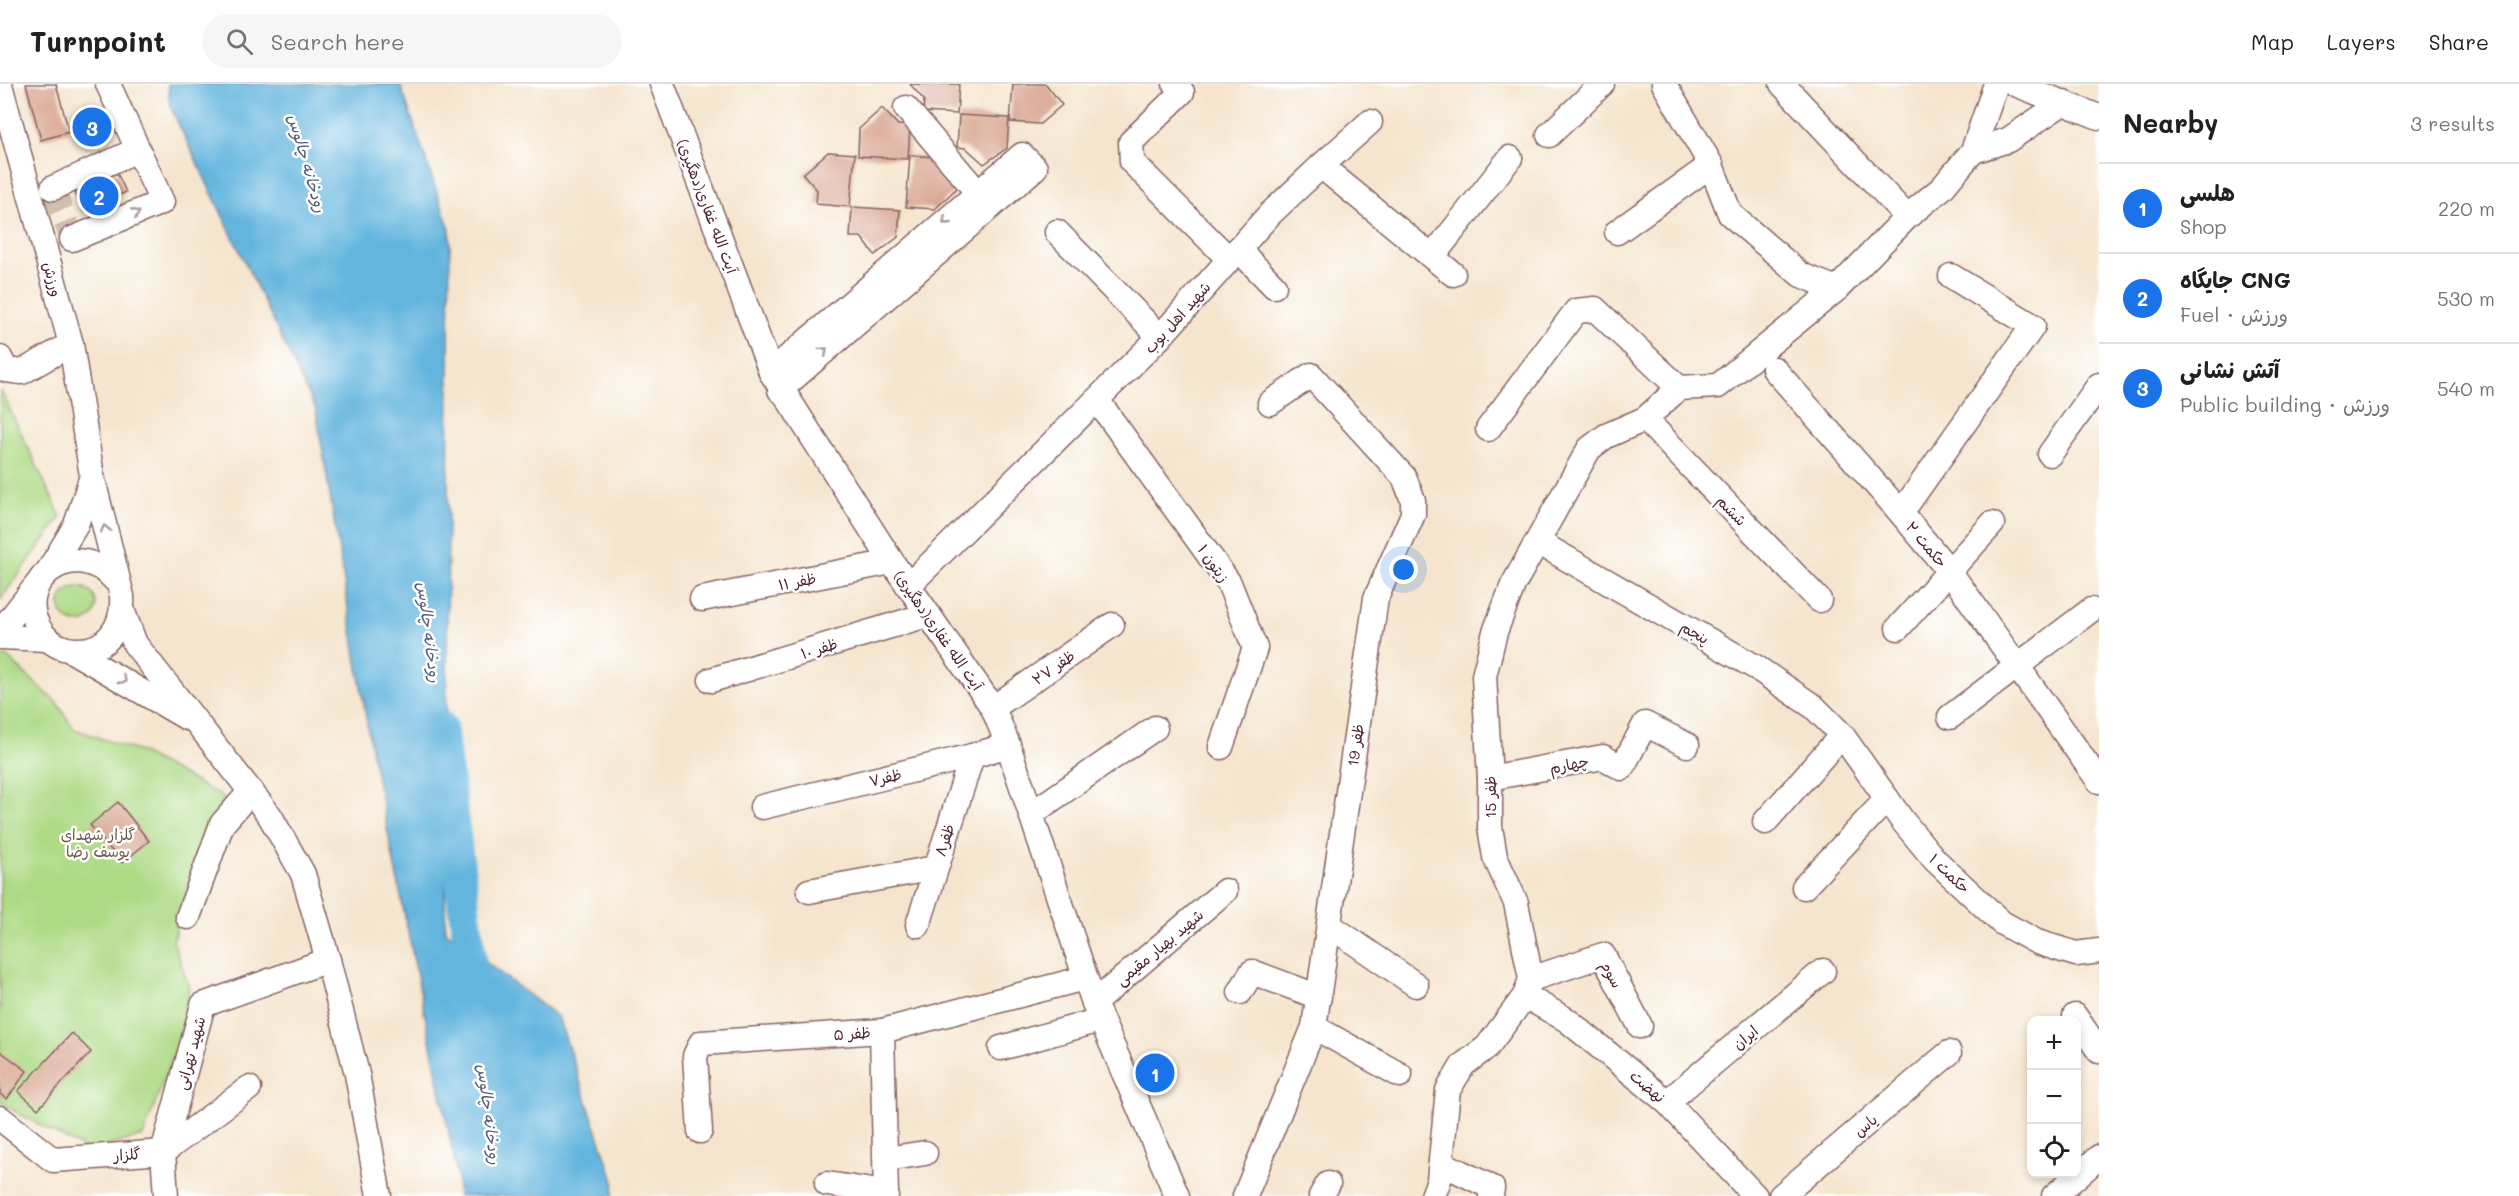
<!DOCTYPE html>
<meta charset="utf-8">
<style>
:root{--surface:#fff;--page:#f6f6f6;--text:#202124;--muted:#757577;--line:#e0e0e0;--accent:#1a73e8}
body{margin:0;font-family:Mali,"Playpen Sans Arabic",sans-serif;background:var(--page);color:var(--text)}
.controls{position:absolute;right:18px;bottom:18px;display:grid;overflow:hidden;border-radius:12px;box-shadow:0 3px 9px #0003}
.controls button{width:54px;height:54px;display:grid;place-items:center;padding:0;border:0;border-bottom:2px solid var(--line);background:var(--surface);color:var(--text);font:30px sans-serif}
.you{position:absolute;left:1404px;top:486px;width:21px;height:21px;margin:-15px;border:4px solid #fff;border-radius:50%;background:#1a73e8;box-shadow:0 0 0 9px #1a73e833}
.badge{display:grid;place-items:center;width:39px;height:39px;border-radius:50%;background:var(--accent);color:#fff;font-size:20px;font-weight:700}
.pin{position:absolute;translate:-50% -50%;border:3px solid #fff;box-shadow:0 2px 6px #0006}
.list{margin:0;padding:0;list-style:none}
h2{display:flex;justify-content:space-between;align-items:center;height:78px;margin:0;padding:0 24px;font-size:26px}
h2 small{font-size:20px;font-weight:400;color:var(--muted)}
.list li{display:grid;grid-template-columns:39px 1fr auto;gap:18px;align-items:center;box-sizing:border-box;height:90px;padding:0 24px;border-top:2px solid var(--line)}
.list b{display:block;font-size:22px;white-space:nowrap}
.list p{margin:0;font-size:20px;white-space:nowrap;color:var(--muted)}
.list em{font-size:20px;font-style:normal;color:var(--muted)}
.icon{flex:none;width:33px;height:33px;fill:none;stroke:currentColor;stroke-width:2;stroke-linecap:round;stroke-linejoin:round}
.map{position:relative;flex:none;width:2099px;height:1112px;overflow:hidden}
header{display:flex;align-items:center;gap:36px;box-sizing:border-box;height:84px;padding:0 30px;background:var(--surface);border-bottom:2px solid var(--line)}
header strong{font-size:28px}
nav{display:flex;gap:33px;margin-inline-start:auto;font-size:21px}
.search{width:420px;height:54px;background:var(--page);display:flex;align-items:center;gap:15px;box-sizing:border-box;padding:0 21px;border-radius:33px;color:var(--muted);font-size:22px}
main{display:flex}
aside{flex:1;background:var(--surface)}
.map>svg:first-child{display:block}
</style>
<header>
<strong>Turnpoint</strong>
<div class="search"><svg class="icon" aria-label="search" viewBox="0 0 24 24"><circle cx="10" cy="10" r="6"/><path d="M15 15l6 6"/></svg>Search here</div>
<nav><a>Map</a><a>Layers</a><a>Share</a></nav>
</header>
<main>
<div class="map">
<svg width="2099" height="1112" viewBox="0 0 2099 1112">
<rect width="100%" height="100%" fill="#fff"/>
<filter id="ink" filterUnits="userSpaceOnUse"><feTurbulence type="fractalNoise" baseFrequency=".0167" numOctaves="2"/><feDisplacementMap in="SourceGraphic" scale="12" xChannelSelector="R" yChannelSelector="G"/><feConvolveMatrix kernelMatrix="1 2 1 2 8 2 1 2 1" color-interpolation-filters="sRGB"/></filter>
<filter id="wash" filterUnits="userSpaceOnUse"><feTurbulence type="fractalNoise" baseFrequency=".008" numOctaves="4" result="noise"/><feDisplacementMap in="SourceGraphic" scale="24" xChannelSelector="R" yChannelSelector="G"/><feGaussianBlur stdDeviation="1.35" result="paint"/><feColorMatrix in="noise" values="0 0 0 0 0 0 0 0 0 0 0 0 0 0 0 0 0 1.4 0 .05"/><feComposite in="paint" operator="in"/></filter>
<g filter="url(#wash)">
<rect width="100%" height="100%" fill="#f5e5ce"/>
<g fill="#aeda85" stroke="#7c7c58" stroke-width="1.5">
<path d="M0,305L61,433L0,516Z"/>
<circle cx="78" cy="521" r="18"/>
<path d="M6,572L57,619L74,645L140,668L225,714L201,755L173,857L189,903L182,948L143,1052L88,1067L16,1028L0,1017V574Z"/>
</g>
<path fill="#63b5de" stroke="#566a84" stroke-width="1.5" d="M168,0H400L450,146L445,847L558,933L614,1097L613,1112H458V1094L372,670L316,326L170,22Z"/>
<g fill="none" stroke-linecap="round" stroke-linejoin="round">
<path stroke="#63b5de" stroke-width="32" d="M441,643L475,909"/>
</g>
<g id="blocks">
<g fill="#daa994">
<path d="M26,0H56L69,48L41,56Z"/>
<path d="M910,0H959L957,30L923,28L924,16Z"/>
<path d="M1013,0H1046L1062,21L1040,40L1010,38Z"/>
<path d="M882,24L898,41L910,42L908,75L858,72L859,45Z"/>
<path d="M959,31L1009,34L1007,64L984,80L966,64L957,63Z"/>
<path d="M828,68L855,70L850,123L816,120L817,106L803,90Z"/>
<path d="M910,71L944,74L943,87L958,103L935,125L906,123Z"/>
<path d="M117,89L126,108L84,128L75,109Z"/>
<path d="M852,123L900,126L898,153L875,171L861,153H850Z"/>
<path d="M118,718L149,757L122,779L90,741Z"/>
<path d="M72,949L91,968L38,1025L18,1007Z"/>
<path d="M0,967L27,987L7,1015L0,1010Z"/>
</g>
</g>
</g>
<g filter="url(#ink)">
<use href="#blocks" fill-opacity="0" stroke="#866464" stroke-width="1.5"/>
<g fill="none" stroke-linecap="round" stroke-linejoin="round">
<path stroke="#d3bdad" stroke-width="24" stroke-dasharray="24 12" stroke-linecap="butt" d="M53,104L72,155"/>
<g stroke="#866464" stroke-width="27">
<g id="minor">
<path d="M662,0L771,288L892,478L993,624L1008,661L1094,919L1177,1112"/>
<path d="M1175,0L1182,8L1131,58L1132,78L1229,175"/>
<path d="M1664,0L1711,81L1730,130L1801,191L1837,205"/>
<path d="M1782,0L1907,133"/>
<path d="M2015,0L2099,33"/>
<path d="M0,1L71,260L92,392L122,512C124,542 107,568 75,566C63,566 50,559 43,550C7,502 72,446 117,498"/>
<path d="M906,24L989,122"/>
<path d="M1549,51L1602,0"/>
<path d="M1973,67L2008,56L2064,18"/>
<path d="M1321,82L1370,38"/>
<path d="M53,104L137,66"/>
<path d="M1057,148L1160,253"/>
<path d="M1617,148L1711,81"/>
<path d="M72,155L162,118L108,0"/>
<path d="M1238,165L1274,202"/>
<path d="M1432,173L1510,74"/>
<path d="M1951,192L2033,242L1901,429L1950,488L2099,697"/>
<path d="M0,274L6,286L22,288L71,260"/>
<path d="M1774,285L1901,429"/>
<path d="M771,288L1022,71L1035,84L780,306"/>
<path d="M1097,316L1229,499L1255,564L1221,663"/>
<path d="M1645,335L1819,516"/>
<path d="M1488,345L1576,227L1595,225L1679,304"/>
<path d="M2050,370L2099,301"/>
<path d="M1538,458L1757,584L1814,623L1842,651L1902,736L1935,776L2002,839L2037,858L2076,870L2099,867"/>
<path d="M49,486L76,441L92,392"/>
<path d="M908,502L1160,253L1269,131L1321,82L1453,190"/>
<path d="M702,515L892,478"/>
<path d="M123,528L135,560L270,732L303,790L328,876L357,990L379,1112"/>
<path d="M1898,544L1992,440"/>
<path d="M0,548L36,502"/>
<path d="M0,553L47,555"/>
<path d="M72,567L187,634"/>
<path d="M711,596L927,531"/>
<path d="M993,624L1112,541"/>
<path d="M1950,633L2091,526"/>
<path d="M1490,694L1603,673L1622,684L1645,640L1687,661"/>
<path d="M762,723L972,672L1008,661"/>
<path d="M1031,730L1155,644"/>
<path d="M1765,738L1842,651"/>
<path d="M1804,803L1887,715"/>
<path d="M809,807L935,784"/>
<path d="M188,833L222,740L251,707"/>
<path d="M918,841L972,672"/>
<path d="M1329,841L1416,901"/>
<path d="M1531,895L1603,871L1640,942"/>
<path d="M1240,908L1252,888L1319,913"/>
<path d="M1525,912L1567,936L1667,1018L1755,1112"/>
<path d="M1094,919L1225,807"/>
<path d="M2075,932L2099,967"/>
<path d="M1314,943L1400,991"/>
<path d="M882,947L886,1112"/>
<path d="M1001,964L1100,936"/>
<path d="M1667,1018L1823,887"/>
<path d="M0,1034L53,1076L163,1068L249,1004"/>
<path d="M700,1047L695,972L701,959L882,947L1085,894"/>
<path d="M886,1075L925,1069"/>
<path d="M1441,1079L1487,1101L1492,1104L1491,1112"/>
<path d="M827,1100L886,1109"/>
<path d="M166,1112L163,1068L203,921L328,876"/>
<path d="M1245,1112L1314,943L1376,514L1413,430V416L1404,393L1311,291L1270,319"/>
<path d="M1321,1112L1328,1100"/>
<path d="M1433,1112L1439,1096L1448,1006L1463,981L1487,963L1525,912L1531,895L1516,819L1495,773L1490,743V694L1484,592L1495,548L1513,501L1589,365L1606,352L1645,335L1679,304L1718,302L1837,205L1907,133L1942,104L1973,67L1996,0"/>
<path d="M1781,1112L1949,969"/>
<path d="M2054,1112L2099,1073"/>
</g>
</g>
<use href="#minor" stroke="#fff" stroke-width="24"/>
</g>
<defs><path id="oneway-chevron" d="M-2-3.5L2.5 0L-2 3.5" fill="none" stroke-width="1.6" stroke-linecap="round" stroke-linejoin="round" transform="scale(1.5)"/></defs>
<g stroke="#ae9aa0">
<use href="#oneway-chevron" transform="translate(136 129) rotate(-22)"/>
<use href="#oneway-chevron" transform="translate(946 137) rotate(139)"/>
<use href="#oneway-chevron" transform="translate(824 267) rotate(-41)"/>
<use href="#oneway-chevron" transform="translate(105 445) rotate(-103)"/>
<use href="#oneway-chevron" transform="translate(123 596) rotate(31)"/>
</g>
</g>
<g text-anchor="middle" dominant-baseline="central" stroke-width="5" stroke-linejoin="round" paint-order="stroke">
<g font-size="15" fill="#4a1f2b" stroke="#fff">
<text transform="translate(708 122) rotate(69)">آیت الله غفاری(دهگیری)</text>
<text transform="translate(53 195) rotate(75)">ورزش</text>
<text transform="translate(1177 233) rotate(-48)">شهید اهل بوب</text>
<text transform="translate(1732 426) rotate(46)">ششم</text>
<text transform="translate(1927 460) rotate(50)">حکمت ۲</text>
<text transform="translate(1214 479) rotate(55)">زیتون ۱</text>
<text transform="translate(797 497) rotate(-11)">ظفر ۱۱</text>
<text transform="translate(939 546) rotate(55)">آیت الله غفاری(دهگیری)</text>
<text transform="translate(1695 548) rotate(30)">پنجم</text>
<text transform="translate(819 564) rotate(-17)">ظفر ۱۰</text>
<text transform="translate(1053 583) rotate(-35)">ظفر ۲۷</text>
<text transform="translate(1355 661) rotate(-82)">ظفر 19</text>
<text transform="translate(1569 680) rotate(-11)">چهارم</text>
<text transform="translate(885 693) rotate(-14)">ظفر۷</text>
<text transform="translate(1490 713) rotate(-91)">ظفر 15</text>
<text transform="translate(944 756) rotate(-72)">ظفر۸</text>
<text transform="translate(1950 789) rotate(44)">حکمت ۱</text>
<text transform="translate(1159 863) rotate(-40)">شهید بهیار مقیمی</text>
<text transform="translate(1612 890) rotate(60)">سوم</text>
<text transform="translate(852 949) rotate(-4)">ظفر ۵</text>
<text transform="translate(1745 953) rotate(-40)">ایران</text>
<text transform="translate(190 969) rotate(-75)">شهید تهرانی</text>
<text transform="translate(1648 1002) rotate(40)">نهضت</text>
<text transform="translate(1865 1041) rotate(-40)">یاس</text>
<text transform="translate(127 1070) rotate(-4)">گلزار</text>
</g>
<g font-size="15" fill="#685746" stroke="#fff">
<text x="98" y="750">گلزار شهدای<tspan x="98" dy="17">یوسف رضا</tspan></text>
</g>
<g font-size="16" font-style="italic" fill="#545b73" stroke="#fff">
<text transform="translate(308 79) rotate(74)">رودخانه چالوس</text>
<text transform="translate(430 548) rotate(83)">رودخانه چالوس</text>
<text transform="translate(490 1030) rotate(83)">رودخانه چالوس</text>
</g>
</g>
</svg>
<div class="controls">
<button>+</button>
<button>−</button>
<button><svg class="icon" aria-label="locate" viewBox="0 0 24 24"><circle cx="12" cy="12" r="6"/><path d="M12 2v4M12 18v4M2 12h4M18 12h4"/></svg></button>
</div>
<div class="you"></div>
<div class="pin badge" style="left:1155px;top:989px">1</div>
<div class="pin badge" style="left:99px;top:112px">2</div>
<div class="pin badge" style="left:92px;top:43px">3</div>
</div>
<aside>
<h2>Nearby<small>3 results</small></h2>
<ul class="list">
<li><span class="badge">1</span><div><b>هلسی</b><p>Shop</p></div><em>220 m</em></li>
<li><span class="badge">2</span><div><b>جایگاه CNG</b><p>Fuel · ورزش</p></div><em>530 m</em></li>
<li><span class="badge">3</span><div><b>آتش نشانی</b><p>Public building · ورزش</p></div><em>540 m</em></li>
</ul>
</aside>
</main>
